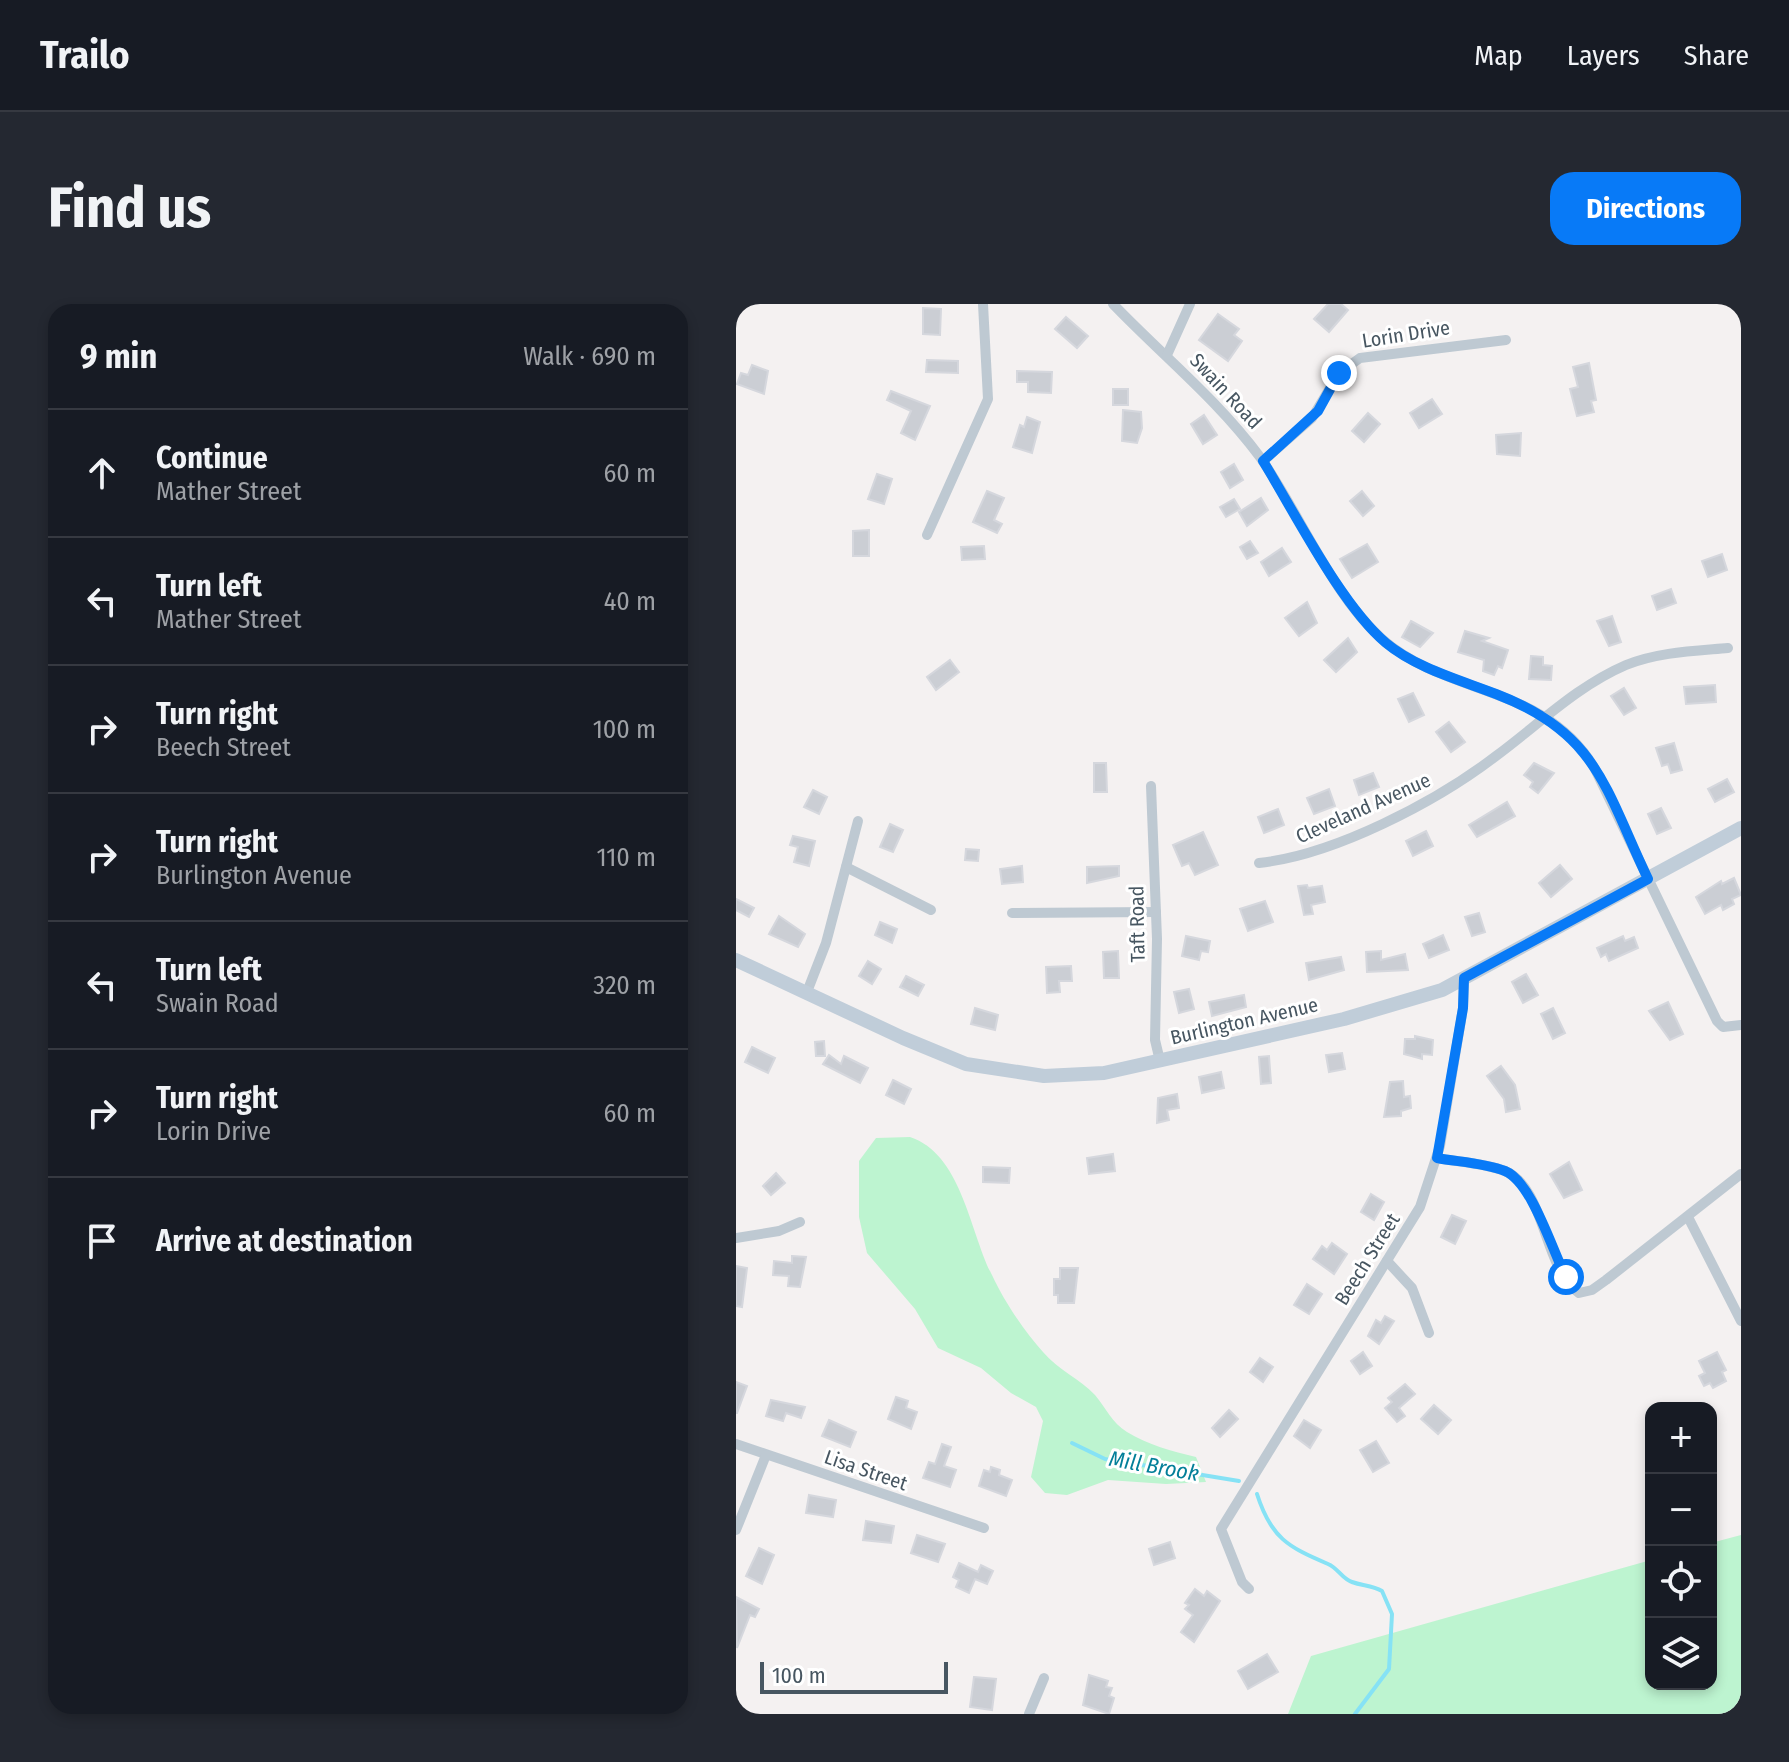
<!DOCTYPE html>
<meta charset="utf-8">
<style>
:root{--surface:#171b24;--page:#242831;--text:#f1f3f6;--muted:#9ea1a6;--line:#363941;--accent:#087af7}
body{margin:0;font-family:"Fira Sans Condensed",sans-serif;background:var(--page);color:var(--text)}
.controls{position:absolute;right:24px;bottom:24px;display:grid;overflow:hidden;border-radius:16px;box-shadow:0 4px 12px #0003}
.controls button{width:72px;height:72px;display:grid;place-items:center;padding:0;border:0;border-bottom:2px solid var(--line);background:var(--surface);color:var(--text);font:40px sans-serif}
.scale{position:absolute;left:24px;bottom:20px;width:188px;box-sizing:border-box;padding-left:8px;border:4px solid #475661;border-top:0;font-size:22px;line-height:28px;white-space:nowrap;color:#475661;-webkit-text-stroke:6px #fff;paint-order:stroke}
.stop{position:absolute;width:24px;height:24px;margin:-18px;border:6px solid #087af7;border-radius:50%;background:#fff}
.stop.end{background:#087af7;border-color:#fff;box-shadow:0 2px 8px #0008}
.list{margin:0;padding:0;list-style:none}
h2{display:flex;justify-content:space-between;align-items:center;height:104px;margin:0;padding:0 32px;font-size:34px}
h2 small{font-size:26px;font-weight:400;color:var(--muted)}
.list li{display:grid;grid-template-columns:52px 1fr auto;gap:24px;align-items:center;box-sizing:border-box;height:128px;padding:0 32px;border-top:2px solid var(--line)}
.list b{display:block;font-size:30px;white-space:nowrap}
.list p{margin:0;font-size:26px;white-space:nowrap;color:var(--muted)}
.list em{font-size:26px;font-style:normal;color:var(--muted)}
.icon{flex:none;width:44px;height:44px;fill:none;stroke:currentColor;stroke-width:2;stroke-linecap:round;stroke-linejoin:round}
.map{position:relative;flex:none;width:1005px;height:1410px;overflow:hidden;border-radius:24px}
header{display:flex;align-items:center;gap:48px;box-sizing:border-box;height:112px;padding:0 40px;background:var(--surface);border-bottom:2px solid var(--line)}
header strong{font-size:38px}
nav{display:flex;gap:44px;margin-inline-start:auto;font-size:28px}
.intro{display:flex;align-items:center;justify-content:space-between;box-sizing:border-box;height:192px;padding:0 48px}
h1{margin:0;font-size:56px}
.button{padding:20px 36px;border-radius:24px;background:var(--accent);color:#fff;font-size:28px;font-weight:700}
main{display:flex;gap:48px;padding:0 48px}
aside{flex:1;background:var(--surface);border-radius:24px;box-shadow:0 4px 12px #0003}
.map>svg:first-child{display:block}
</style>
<header>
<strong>Trailo</strong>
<nav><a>Map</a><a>Layers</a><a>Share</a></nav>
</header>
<div class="intro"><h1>Find us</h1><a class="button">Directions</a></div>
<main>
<aside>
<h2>9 min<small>Walk · 690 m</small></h2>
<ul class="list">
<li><svg class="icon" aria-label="ahead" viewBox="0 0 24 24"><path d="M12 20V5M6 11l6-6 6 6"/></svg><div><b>Continue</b><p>Mather Street</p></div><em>60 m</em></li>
<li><svg class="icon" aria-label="left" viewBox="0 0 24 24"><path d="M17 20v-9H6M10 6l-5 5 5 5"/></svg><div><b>Turn left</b><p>Mather Street</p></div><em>40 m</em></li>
<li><svg class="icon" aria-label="right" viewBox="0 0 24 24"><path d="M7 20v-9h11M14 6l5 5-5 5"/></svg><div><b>Turn right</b><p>Beech Street</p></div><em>100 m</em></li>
<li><svg class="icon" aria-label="right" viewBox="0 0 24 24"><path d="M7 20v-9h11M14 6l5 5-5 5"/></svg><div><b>Turn right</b><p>Burlington Avenue</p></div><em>110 m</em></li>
<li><svg class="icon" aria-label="left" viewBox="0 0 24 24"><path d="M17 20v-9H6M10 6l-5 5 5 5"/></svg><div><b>Turn left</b><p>Swain Road</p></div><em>320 m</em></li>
<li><svg class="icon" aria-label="right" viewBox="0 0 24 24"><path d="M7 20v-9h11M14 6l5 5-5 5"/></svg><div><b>Turn right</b><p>Lorin Drive</p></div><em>60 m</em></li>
<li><svg class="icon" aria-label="arrive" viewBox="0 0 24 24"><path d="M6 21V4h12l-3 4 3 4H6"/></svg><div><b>Arrive at destination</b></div></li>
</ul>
</aside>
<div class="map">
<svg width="1005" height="1410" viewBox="0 0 1005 1410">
<rect width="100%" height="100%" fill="#f4f1f1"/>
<g fill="#bdf4d0">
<path d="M174,833C226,850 234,929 256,971C268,997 288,1027 307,1048C322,1066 344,1075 359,1091C370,1104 376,1119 391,1128C412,1141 436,1147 460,1153L470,1178L430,1180L372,1176L331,1191L309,1189L295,1173L307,1117L300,1103L275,1089L245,1064L202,1044L179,1005L131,949L123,913V857L140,834Z"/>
<path d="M1005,1231V1410H552L575,1352L915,1256V1380H975V1239Z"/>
</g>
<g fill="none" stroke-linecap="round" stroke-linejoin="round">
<g stroke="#86e2f5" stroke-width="4">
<path d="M336,1139L369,1155L503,1177"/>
<path d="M521,1190C535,1234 552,1243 592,1260C602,1264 606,1275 616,1278C627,1282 636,1281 646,1287L656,1310L653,1365L619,1410"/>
</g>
</g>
<g fill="#cbced4" stroke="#d5d7dd" stroke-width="2">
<path d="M592,0H605L612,6L593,28L578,15Z"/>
<path d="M187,4L205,5L204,31L187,30Z"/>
<path d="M482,10L503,25L498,31L506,37L492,57L463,36Z"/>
<path d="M330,13L352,32L341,44L319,25Z"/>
<path d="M191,56L222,57V69L190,68Z"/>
<path d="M853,59L860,96L855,97L858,108L841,112L834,85L842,83L837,63Z"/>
<path d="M16,61L32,67L28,90L1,80L5,69L12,71Z"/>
<path d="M281,67L316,68L315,89L292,88V78H281Z"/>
<rect x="377" y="85" width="15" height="16"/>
<path d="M155,87L194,102L179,136L165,129L175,107L151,96Z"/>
<path d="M696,95L706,110L683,124L674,109Z"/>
<path d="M387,106L405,108L406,124L401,139L386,137Z"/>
<path d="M632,109L644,120L628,138L616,127Z"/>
<path d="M468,111L481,131L467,140L455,120Z"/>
<path d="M291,113L304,118L296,149L277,143L284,121L288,123Z"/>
<path d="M785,129L784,152L761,150L760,131Z"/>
<path d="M498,160L507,176L494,184L485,168Z"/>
<path d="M141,170L156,175L148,200L132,195Z"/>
<path d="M251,187L268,194L258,216L266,220L261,229L237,218Z"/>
<path d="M626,187L638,202L627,212L614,197Z"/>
<path d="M525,194L532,206L511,222L503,208Z"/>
<path d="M498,195L504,205L490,213L484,203Z"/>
<path d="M133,226V252H117V227Z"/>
<path d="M514,237L522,249L511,255L504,243Z"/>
<path d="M631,240L642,258L616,274L604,255Z"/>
<path d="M248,242L249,255L226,256L225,243Z"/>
<path d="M546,244L555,258L533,272L525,258Z"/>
<path d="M986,250L991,266L972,273L966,257Z"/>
<path d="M935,285L940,299L921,306L916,292Z"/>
<path d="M571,298L581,319L563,332L549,314Z"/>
<path d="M876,312L885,338L873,342L861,317Z"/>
<path d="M675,317L697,329L684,343L666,333Z"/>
<path d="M729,327L753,334L746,337L772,346L766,364L762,362L758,371L747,367L748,356L722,348Z"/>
<path d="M612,334L621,348L600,368L588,356Z"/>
<path d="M795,352L807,353V361L816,362L815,376L793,375Z"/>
<path d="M214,356L223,368L200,386L191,373Z"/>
<path d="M979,381L980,398L950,400L948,383Z"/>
<path d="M888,384L900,404L888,411L875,392Z"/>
<path d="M677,389L688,411L673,418L662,395Z"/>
<path d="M713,418L729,438L715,448L700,428Z"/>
<path d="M938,439L946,466L935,469L932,460L926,462L920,444Z"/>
<path d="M358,459H370L371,488H358Z"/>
<path d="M798,459L818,469L802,489L794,483L797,478L788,471Z"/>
<path d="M637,469L643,483L623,491L618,476Z"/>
<path d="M991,475L998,488L979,498L972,485Z"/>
<path d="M593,485L599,502L578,510L571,494Z"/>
<path d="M77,486L91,493L83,510L68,503Z"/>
<path d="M771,498L779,512L741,533L733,521Z"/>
<path d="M925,504L935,524L921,530L912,510Z"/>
<path d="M542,505L548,521L528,529L522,513Z"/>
<path d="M154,520L167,526L157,548L144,543Z"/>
<path d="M690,527L697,542L677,552L670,537Z"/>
<path d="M467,528L482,561L459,571L453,559L446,562L437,541Z"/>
<path d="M57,532L79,537L73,562L58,558L62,543L54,541Z"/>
<path d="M230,545L243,546L242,557L229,556Z"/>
<path d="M824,561L836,575L815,593L803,579Z"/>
<path d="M286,562L287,578L266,580L264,565Z"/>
<path d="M383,562V572L351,579V563Z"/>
<path d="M998,574L1005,591L996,595L998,600L987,606L985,601L969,610L960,593L985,577L986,580Z"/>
<path d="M571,581L572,584L586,582L589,598L575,601L577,610L568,611L562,582Z"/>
<path d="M0,595L18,604L13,613L0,606Z"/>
<path d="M529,597L537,618L512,627L504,605Z"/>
<path d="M743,609L749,628L736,632L729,613Z"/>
<path d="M43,612L69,630L62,643L33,630Z"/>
<path d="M144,618L161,625L156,639L139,631Z"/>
<path d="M707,631L713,646L693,654L687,640Z"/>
<path d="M450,632L474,637L472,648L465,647L463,656L446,652Z"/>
<path d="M887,632L889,637L898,633L902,644L873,657L870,650L865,653L861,644Z"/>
<path d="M382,647L383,674H368L367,648Z"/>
<path d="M645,647V656L669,650L672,666L631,668L630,648Z"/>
<path d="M605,653L608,666L573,676L570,659Z"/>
<path d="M132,657L145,665L136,680L123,672Z"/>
<path d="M335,662L336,677H323L324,688L311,689L310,663Z"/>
<path d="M790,670L802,691L787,699L776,678Z"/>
<path d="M170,672L188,681L182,692L164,683Z"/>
<path d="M453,685L458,705L443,709L438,688Z"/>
<path d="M508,691L510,703L476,712L473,698Z"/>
<path d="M932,698L947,730L934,736L913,707Z"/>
<path d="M239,704L262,711L259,726L235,720Z"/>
<path d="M817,704L829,729L817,735L805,710Z"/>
<path d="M679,732L697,736L696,751L686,750V755L668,750L669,735H679Z"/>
<path d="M88,737L89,752H80L79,738Z"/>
<path d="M16,743L39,754L32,769L9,758Z"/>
<path d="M606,749L609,765L593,768L590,751Z"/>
<path d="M93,751L105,760L108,752L132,764L124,779L87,760Z"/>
<path d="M533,752L535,779L525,780L523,753Z"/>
<path d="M765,762L779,781L784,805L770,808L768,795L751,772Z"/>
<path d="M485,768L488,784L466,789L463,773Z"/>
<path d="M157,776L175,785L168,800L150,791Z"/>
<path d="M667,777L668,793L674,792L675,804L665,807V812L648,813L654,778Z"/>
<path d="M441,790L443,804L431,806L433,816L421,819L422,794Z"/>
<path d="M377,850L379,867L353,870L351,854Z"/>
<path d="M833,858L846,886L828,894L814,870Z"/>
<path d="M247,863L274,864L273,879L247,878Z"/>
<path d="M40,869L49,879L35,891L27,882Z"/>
<path d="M635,890L648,898L638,916L625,908Z"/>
<path d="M716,911L730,917L719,940L705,933Z"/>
<path d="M596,939L611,950L598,970L577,955L586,942L591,946Z"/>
<path d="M56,952L70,953L64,983L52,982L53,972L37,971L38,957L56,959Z"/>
<path d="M0,962L11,964L6,1003L0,1002Z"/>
<path d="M324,964H342L338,999H322V991H318V975H324Z"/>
<path d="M571,980L586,990L573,1010L558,1001Z"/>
<path d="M649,1012L658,1017L643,1040L632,1032L640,1016L645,1019Z"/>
<path d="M627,1048L636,1062L624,1070L615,1057Z"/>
<path d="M981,1048L990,1066L986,1068L990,1077L977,1084L974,1079L968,1082L963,1072L969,1069L963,1057Z"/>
<path d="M524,1054L537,1063L527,1078L514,1068Z"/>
<path d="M0,1078L11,1082L1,1109H0Z"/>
<path d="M669,1080L679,1090L663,1104L669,1112L661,1118L649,1104L656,1098L652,1094Z"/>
<path d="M160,1093L172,1097L170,1104L181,1108L175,1125L152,1115Z"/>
<path d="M35,1096L69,1103L65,1114L50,1109L47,1117L30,1112Z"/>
<path d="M698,1101L715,1116L702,1130L685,1115Z"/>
<path d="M493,1106L502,1115L484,1133L476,1124Z"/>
<path d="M93,1116L120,1128L114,1143L86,1132Z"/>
<path d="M568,1116L585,1126L574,1144L558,1132Z"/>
<path d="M640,1137L653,1159L637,1168L624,1146Z"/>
<path d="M206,1140L215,1143L208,1162L220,1166L214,1183L187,1174L193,1158L199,1160Z"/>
<path d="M255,1163L264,1166L263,1171L276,1176L270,1192L243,1182L248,1166L254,1168Z"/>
<path d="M73,1191L100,1196L97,1213L70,1209Z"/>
<path d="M130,1217L158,1222L155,1239L127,1236Z"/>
<path d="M181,1231L209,1240L202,1258L175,1249Z"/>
<path d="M434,1238L439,1254L418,1261L413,1245Z"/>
<path d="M23,1244L38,1251L26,1280L10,1272Z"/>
<path d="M223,1259L242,1268L245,1261L257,1267L251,1280L239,1275L233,1289L220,1283L223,1276L217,1273Z"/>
<path d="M459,1285L468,1292L471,1287L484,1297L458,1338L445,1328L457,1311L449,1305L453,1301L449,1299Z"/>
<path d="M0,1293L23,1305L19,1313L14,1311L1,1344Z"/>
<path d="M531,1350L542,1368L512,1385L502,1367Z"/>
<path d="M353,1371L372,1377L370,1383L376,1384L373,1392L378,1394L373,1410L347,1401Z"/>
<path d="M238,1373L260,1375L256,1406L234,1403Z"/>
</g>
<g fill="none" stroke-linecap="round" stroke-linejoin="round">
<g stroke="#bec9d2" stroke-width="10">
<path d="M377,0C427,52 481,95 524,153C563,208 596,291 646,335C712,393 810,380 859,465L981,717L987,723L1005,721"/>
<path d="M431,51L454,0"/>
<path d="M527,157L576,114L603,69L624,54L770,36"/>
<path d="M191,231L252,95L247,0"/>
<path d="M415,482L421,635L419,736L424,757"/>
<path d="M523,559C598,551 700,498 760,452C802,421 841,382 890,361C922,348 958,347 992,344"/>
<path d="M110,563L195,606"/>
<path d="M276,609L420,608"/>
<path d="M71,688L90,639L122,517"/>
<path d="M701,854C723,858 749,859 769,867C810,884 807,965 843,989L856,986L870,976L1005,870"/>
<path d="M952,913L1005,1017"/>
<path d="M0,934L43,927L64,918"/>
<path d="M651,957L676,984L693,1029"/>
<path d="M0,1140L248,1224"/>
<path d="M0,1226L30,1151"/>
<path d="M513,1285L506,1278L485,1225L684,903L704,842L727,704L728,674"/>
<path d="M293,1410L308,1374"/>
</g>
<path stroke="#c0cdd9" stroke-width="14" d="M0,656L167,734L230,760L308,772L368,769L608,715L706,686L1005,524"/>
</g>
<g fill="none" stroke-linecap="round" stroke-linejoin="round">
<path stroke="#087af7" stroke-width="10" d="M603,69L582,107L527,157C559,209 605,301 650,339C680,364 724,376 760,390C862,429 869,485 912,575L728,674L727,704L701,854C723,858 748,859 769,867C796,878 816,946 830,973"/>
</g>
<g text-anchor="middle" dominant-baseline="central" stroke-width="6" stroke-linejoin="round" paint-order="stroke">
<g font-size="20" fill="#475661" stroke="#fff">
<text transform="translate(670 30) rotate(-9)">Lorin Drive</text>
<text transform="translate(490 87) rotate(47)">Swain Road</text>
<text transform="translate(627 504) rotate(-24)">Cleveland Avenue</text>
<text transform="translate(401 620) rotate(-91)">Taft Road</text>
<text transform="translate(508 717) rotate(-13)">Burlington Avenue</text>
<text transform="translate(631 955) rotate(-58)">Beech Street</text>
<text transform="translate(130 1166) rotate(19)">Lisa Street</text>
</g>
<g font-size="22" font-style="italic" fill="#037f99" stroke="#fff">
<text transform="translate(418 1162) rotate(10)">Mill Brook</text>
</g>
</g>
</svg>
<div class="controls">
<button>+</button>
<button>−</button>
<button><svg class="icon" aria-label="locate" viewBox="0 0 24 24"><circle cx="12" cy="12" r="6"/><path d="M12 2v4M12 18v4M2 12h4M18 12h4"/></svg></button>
<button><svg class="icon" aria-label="layers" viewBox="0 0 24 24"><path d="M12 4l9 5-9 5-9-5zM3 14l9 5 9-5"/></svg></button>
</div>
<div class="scale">100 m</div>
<div class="stop" style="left:830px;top:973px"></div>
<div class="stop end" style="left:603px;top:69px"></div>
</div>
</main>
